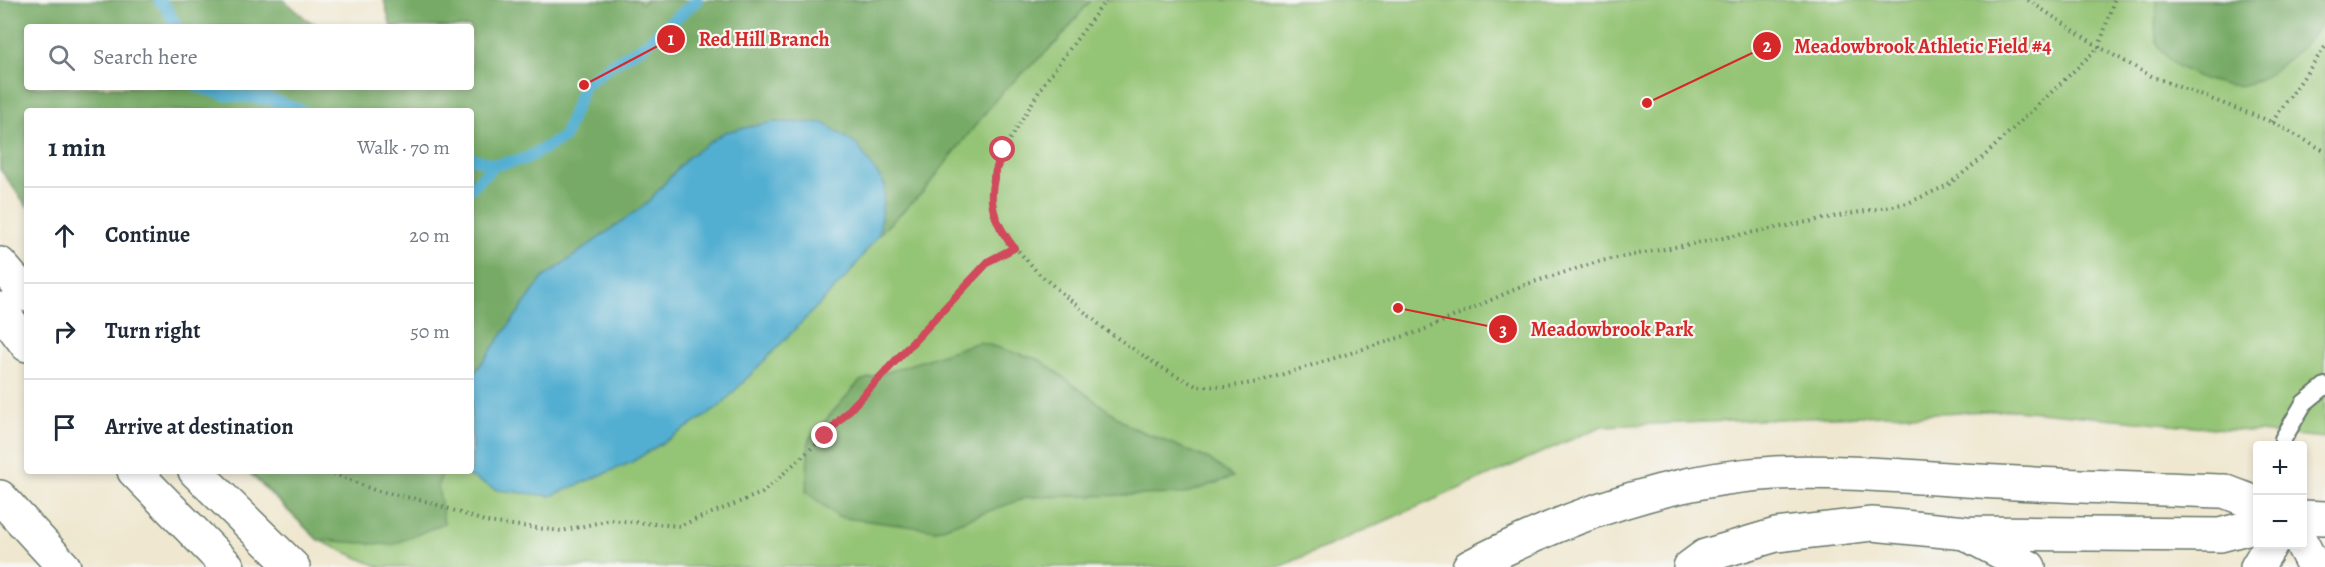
<!DOCTYPE html>
<meta charset="utf-8">
<style>
:root{--surface:#fff;--page:#f6f6f7;--text:#1f2937;--muted:#747a83;--line:#e0e1e3}
body{margin:0;font-family:Alegreya,serif;background:var(--page);color:var(--text)}
.controls{position:absolute;right:18px;bottom:18px;display:grid;overflow:hidden;border-radius:6px;box-shadow:0 3px 9px #0003}
.controls button{width:54px;height:54px;display:grid;place-items:center;padding:0;border:0;border-bottom:2px solid var(--line);background:var(--surface);color:var(--text);font:30px sans-serif}
.stop{position:absolute;width:18px;height:18px;margin:-14px;border:4px solid #d1495b;border-radius:50%;background:#fff}
.stop.end{background:#d1495b;border-color:#fff;box-shadow:0 2px 6px #0008}
.list{margin:0;padding:0;list-style:none}
h2{display:flex;justify-content:space-between;align-items:center;height:78px;margin:0;padding:0 24px;font-size:26px}
h2 small{font-size:20px;font-weight:400;color:var(--muted)}
.list li{display:grid;grid-template-columns:39px 1fr auto;gap:18px;align-items:center;box-sizing:border-box;height:96px;padding:0 24px;border-top:2px solid var(--line)}
.list b{display:block;font-size:22px;white-space:nowrap}
.list em{font-size:20px;font-style:normal;color:var(--muted)}
.icon{flex:none;width:33px;height:33px;fill:none;stroke:currentColor;stroke-width:2;stroke-linecap:round;stroke-linejoin:round}
.map{position:relative;flex:none;width:2325px;height:567px;overflow:hidden}
.search{position:absolute;background:var(--surface);box-shadow:0 3px 9px #0003;left:24px;top:24px;width:450px;height:66px;display:flex;align-items:center;gap:15px;box-sizing:border-box;padding:0 21px;border-radius:6px;color:var(--muted);font-size:22px}
.panel{position:absolute;background:var(--surface);box-shadow:0 3px 9px #0003;left:24px;top:108px;width:450px;height:366px;border-radius:6px}
.map>svg:first-child{display:block}
</style>
<div class="map">
<svg width="2325" height="567" viewBox="0 0 2325 567">
<rect width="100%" height="100%" fill="#f6f6f2"/>
<filter id="ink" filterUnits="userSpaceOnUse"><feTurbulence type="fractalNoise" baseFrequency=".0167" numOctaves="2"/><feDisplacementMap in="SourceGraphic" scale="12" xChannelSelector="R" yChannelSelector="G"/><feConvolveMatrix kernelMatrix="1 2 1 2 8 2 1 2 1" color-interpolation-filters="sRGB"/></filter>
<filter id="wash" filterUnits="userSpaceOnUse"><feTurbulence type="fractalNoise" baseFrequency=".008" numOctaves="4" result="noise"/><feDisplacementMap in="SourceGraphic" scale="24" xChannelSelector="R" yChannelSelector="G"/><feGaussianBlur stdDeviation="1.35" result="paint"/><feColorMatrix in="noise" values="0 0 0 0 0 0 0 0 0 0 0 0 0 0 0 0 0 1.4 0 .05"/><feComposite in="paint" operator="in"/></filter>
<g filter="url(#wash)">
<rect width="100%" height="100%" fill="#efe7cf"/>
<path fill="#94c474" stroke="#5a8054" stroke-width="1.5" d="M0,0L27,27V87H471L618,0H2325V438L2016,410L1602,426L1280,567H379L318,540L247,471H471V111H27V206L0,169Z"/>
<g fill="#7a6" stroke="#4b744d" stroke-width="1.5">
<path d="M0,0H284L306,19L321,27H27V87H471V27H391L384,0H638L641,4L647,0H1091L1057,42L1000,94L923,192L879,234L885,184L688,157L646,204L543,278L471,378V111H27V206L0,169Z"/>
<path d="M2156,0H2325C2325,5 2325,13 2324,18C2314,40 2268,81 2243,85C2218,89 2165,68 2157,42C2153,30 2157,12 2156,0Z"/>
<path d="M979,342L1040,360L1131,427L1209,459L1233,477L1184,494L1028,497L937,530L838,517L806,492L809,439L860,381Z"/>
<path d="M249,471H443L438,485L444,523L392,545L318,540Z"/>
</g>
<path fill="#53afd1" stroke="#397682" stroke-width="1.5" d="M773,122L824,123L858,146L885,185L879,234L849,274L717,409L632,462L551,496L497,490L465,474L463,471H471V378L543,278L646,204L688,157L725,132Z"/>
<g fill="none" stroke-linecap="round" stroke-linejoin="round">
<g stroke="#53afd1" stroke-width="12">
<path d="M159,0L165,6L177,27"/>
<path d="M198,87L226,95L269,99L303,111"/>
<path d="M471,158L495,165L525,159L564,137L584,85L612,64L643,46L697,0"/>
<path d="M471,188L495,165"/>
</g>
</g>
</g>
<g filter="url(#ink)">
<g fill="none" stroke-linecap="round" stroke-linejoin="round">
<g stroke="#68786a" stroke-width="20">
<path id="service" d="M2283,446V439L2304,403L2325,386"/>
</g>
<g stroke="#68786a" stroke-width="36">
<path id="minor" d="M2302,517L2325,518"/>
</g>
<g stroke="#68786a" stroke-width="36">
<g id="tertiary">
<path d="M2302,544L2314,567"/>
<path d="M2257,567L2271,544"/>
</g>
</g>
<g stroke="#68786a" stroke-width="36">
<g id="motorway">
<path d="M0,264L27,295"/>
<path d="M0,309L27,345"/>
<path d="M134,471L228,567"/>
<path d="M195,471L293,567"/>
<path d="M0,497L64,567"/>
<path d="M1970,536L2029,567"/>
<path d="M1469,567C1562,518 1668,479 1775,473C1843,470 1911,477 1979,481C2060,486 2142,488 2224,491L2258,504"/>
<path d="M1690,567L1705,556L1776,535L1872,524L1966,533L2220,535L2258,525"/>
</g>
</g>
<g stroke="#68786a" stroke-width="4" stroke-dasharray="1.5 4.5" stroke-linecap="butt">
<path d="M1106,0L1045,82L1003,150L991,179V204L999,229L1037,272L1107,331L1157,365L1196,386L1226,387L1258,382L1421,331L1527,284L1601,261L1908,203L1948,185L1981,159L2099,47L2114,0"/>
<path d="M2028,0L2099,47L2153,77L2272,122L2325,151"/>
<path d="M2272,122L2325,47"/>
<path d="M328,471L374,490L429,502L487,522L562,531L610,520L679,526L762,493L825,436L989,261L1014,247"/>
</g>
<use href="#service" stroke="#fff" stroke-width="16"/>
<use href="#minor" stroke="#fff" stroke-width="33"/>
<use href="#tertiary" stroke="#fff" stroke-width="33"/>
<use href="#motorway" stroke="#fff" stroke-width="33"/>
</g>
</g>
<g fill="none" stroke-linecap="round" stroke-linejoin="round" filter="url(#ink)">
<path stroke="#d1495b" stroke-width="8" d="M825,436L989,261L1014,248C986,212 987,191 1003,150"/>
</g>
<path fill="none" stroke="#d62828" stroke-width="2" d="M584 85L671 39M1647 103L1767 46M1398 308L1503 329"/>
<g fill="#d62828" stroke="#f6f6f2" stroke-width="2">
<circle cx="584" cy="85" r="6"/>
<circle cx="1647" cy="103" r="6"/>
<circle cx="1398" cy="308" r="6"/>
<circle cx="671" cy="39" r="15"/>
<circle cx="1767" cy="46" r="15"/>
<circle cx="1503" cy="329" r="15"/>
</g>
<g font-size="18" text-anchor="middle" font-weight="bold" fill="#fff">
<text x="671" y="45">1</text>
<text x="1767" y="52">2</text>
<text x="1503" y="336">3</text>
</g>
<g font-size="20" text-anchor="middle" font-weight="bold" fill="#d62828" stroke="#f6f6f2" stroke-width="4.5" stroke-linejoin="round" paint-order="stroke">
<text x="764" y="46">Red Hill Branch</text>
<text x="1923" y="53">Meadowbrook Athletic Field #4</text>
<text x="1612" y="336">Meadowbrook Park</text>
</g>
</svg>
<div class="controls">
<button>+</button>
<button>−</button>
</div>
<div class="stop" style="left:1003px;top:150px"></div>
<div class="stop end" style="left:825px;top:436px"></div>
<div class="search"><svg class="icon" aria-label="search" viewBox="0 0 24 24"><circle cx="10" cy="10" r="6"/><path d="M15 15l6 6"/></svg>Search here</div>
<section class="panel">
<h2>1 min<small>Walk · 70 m</small></h2>
<ul class="list">
<li><svg class="icon" aria-label="ahead" viewBox="0 0 24 24"><path d="M12 20V5M6 11l6-6 6 6"/></svg><div><b>Continue</b></div><em>20 m</em></li>
<li><svg class="icon" aria-label="right" viewBox="0 0 24 24"><path d="M7 20v-9h11M14 6l5 5-5 5"/></svg><div><b>Turn right</b></div><em>50 m</em></li>
<li><svg class="icon" aria-label="arrive" viewBox="0 0 24 24"><path d="M6 21V4h12l-3 4 3 4H6"/></svg><div><b>Arrive at destination</b></div></li>
</ul>
</section>
</div>
